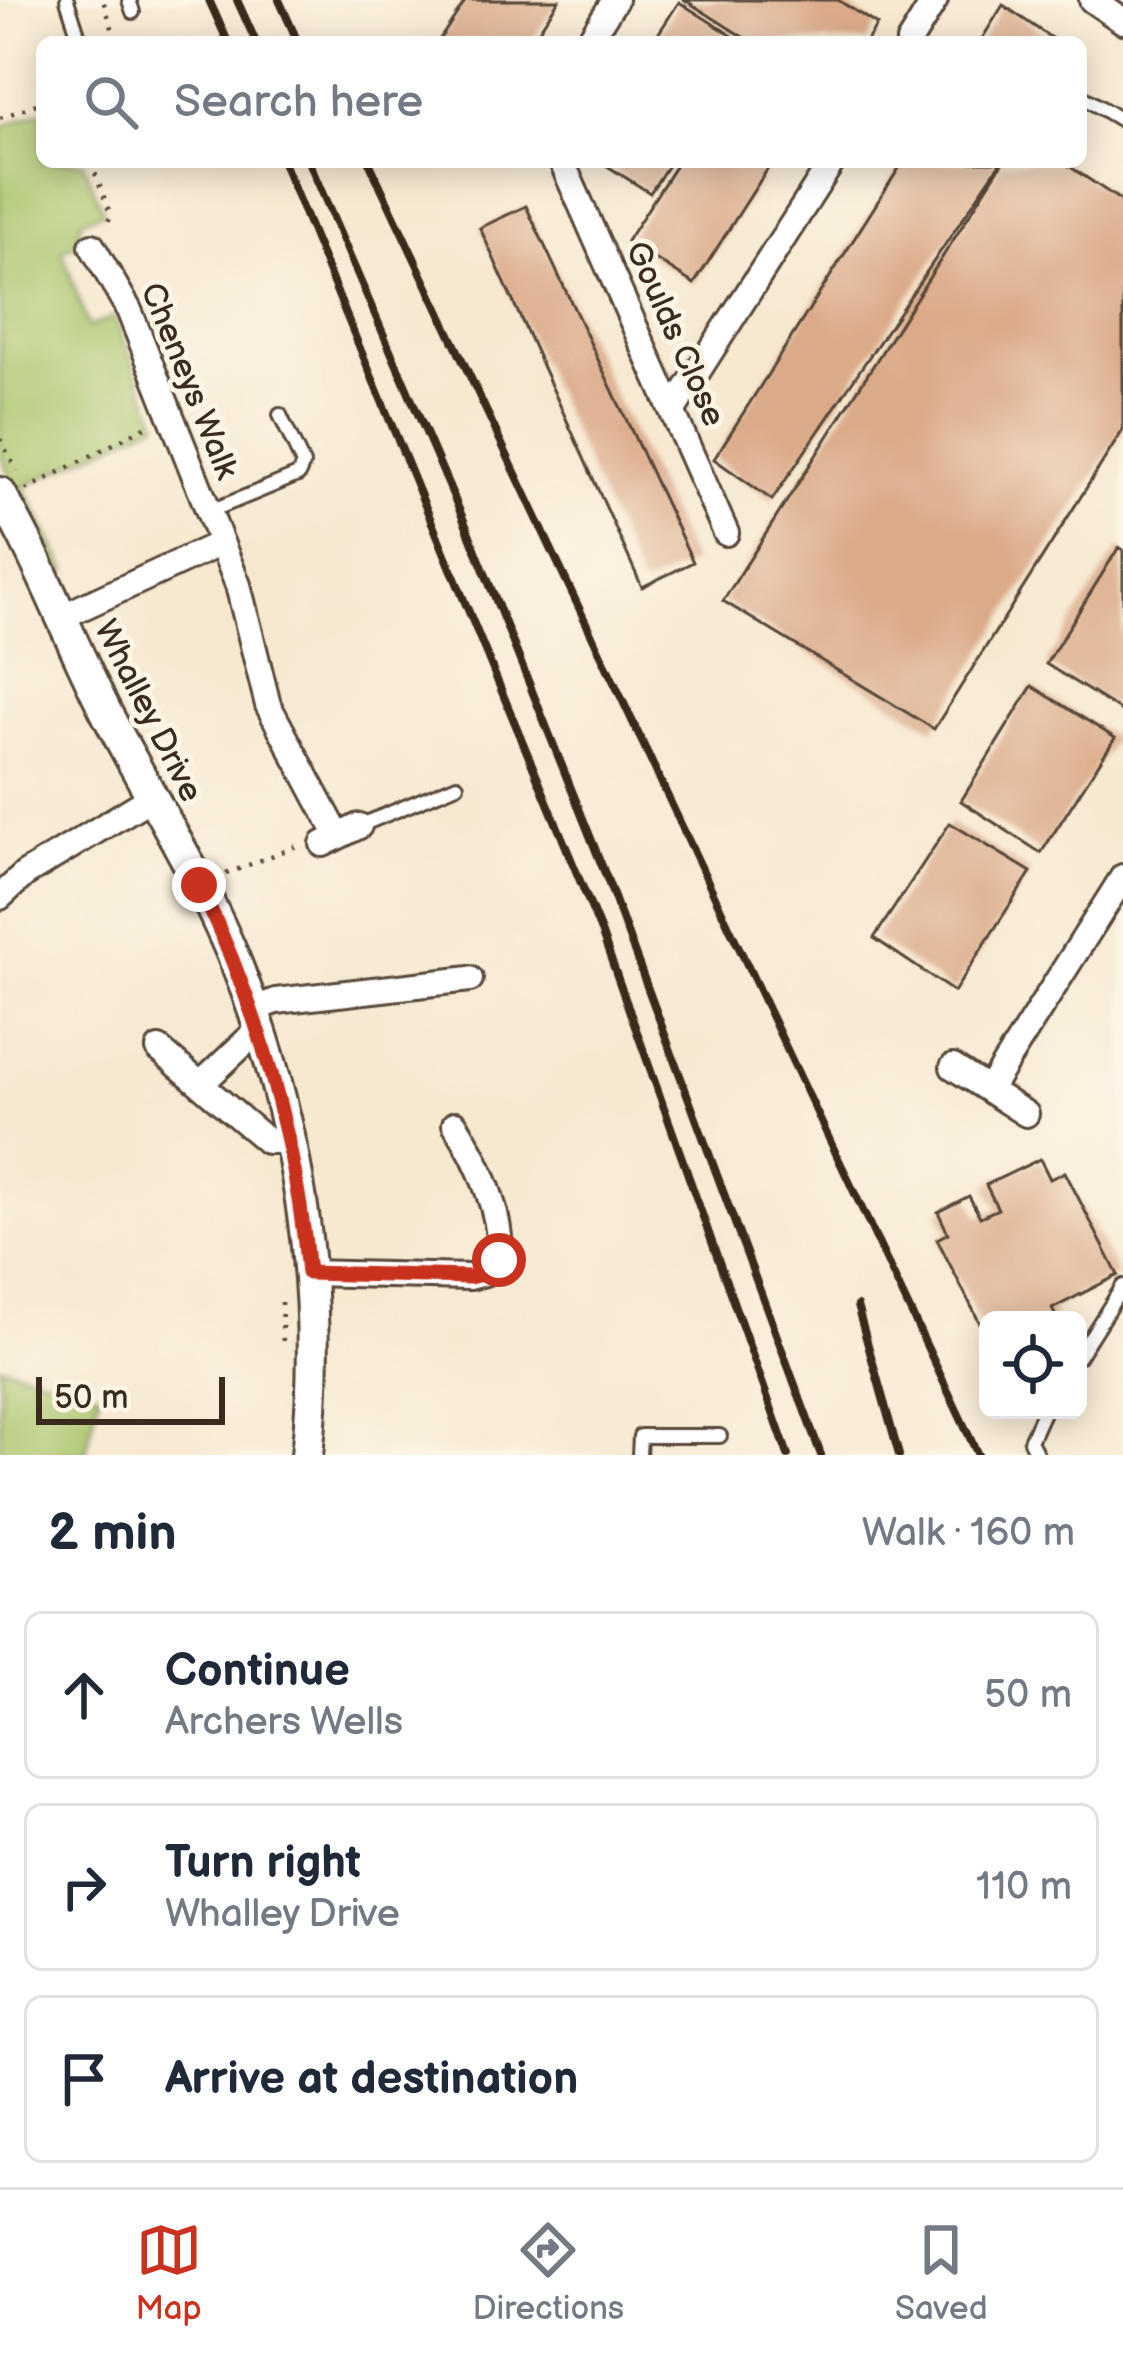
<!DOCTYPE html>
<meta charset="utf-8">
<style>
:root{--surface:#fff;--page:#f6f6f7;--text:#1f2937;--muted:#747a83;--line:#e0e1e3;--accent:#c8321e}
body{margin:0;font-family:"Balsamiq Sans",sans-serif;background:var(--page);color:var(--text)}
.controls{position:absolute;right:36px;bottom:36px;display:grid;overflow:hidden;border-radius:18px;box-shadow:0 6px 30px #0003}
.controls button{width:108px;height:108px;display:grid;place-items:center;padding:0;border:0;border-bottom:3px solid var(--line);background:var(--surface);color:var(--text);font:60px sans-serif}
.scale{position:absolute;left:36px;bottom:30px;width:189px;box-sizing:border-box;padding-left:12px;border:6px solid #3b2a1e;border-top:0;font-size:33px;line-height:42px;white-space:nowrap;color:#3b2a1e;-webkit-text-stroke:9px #fcf5e5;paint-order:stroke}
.stop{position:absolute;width:36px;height:36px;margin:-27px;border:9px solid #c8321e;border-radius:50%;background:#fff}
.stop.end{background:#c8321e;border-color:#fff;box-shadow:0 3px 12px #0008}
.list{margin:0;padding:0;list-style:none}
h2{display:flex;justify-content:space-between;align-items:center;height:156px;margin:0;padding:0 48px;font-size:51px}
h2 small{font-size:39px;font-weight:400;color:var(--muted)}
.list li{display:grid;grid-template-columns:78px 1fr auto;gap:36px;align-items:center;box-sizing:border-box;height:168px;margin:0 24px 24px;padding:0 24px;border:3px solid var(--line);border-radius:18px}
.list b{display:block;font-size:45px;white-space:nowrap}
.list p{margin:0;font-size:39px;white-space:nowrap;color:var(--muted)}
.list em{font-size:39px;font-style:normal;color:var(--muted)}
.icon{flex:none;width:66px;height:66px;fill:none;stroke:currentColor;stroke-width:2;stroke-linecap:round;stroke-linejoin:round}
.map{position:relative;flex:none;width:1123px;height:1455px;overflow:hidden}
.search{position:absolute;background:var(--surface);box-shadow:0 6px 30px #0003;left:36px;right:36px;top:36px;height:132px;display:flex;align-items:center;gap:30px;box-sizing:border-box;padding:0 42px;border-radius:18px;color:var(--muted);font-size:45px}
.sheet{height:732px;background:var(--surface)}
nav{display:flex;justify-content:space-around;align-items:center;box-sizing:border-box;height:168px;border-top:3px solid var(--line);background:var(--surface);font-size:33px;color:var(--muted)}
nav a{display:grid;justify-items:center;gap:6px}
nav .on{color:var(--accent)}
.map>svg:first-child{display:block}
</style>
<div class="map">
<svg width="1123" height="1455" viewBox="0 0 1123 1455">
<rect width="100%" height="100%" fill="#fcf5e5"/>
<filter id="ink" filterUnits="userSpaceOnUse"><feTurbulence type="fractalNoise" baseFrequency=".00833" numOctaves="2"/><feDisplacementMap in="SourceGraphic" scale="24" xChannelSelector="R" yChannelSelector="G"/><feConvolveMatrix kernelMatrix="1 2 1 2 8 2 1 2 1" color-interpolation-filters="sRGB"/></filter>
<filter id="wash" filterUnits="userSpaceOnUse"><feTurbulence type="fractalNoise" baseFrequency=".004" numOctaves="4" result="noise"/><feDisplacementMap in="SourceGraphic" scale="48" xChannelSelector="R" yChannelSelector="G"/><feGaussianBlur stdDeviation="2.7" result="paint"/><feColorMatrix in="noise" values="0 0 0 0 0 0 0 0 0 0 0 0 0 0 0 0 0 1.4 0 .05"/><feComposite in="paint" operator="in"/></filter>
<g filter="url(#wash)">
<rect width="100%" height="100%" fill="#f7e8d0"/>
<g fill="#a7c46b" stroke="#717744" stroke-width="3">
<path d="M42,111V162H83L103,212L81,221L77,244L62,250L88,327L114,317L158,422L24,487L67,571L58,575L0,455V127Z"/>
<path d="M0,1365L100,1393L85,1455H0Z"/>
</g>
<g id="blocks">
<g fill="#dbaa89">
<path d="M466,0H559L531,42H438Z"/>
<path d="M685,0H838L877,25L866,42H751Z"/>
<path d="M679,2L742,42H653Z"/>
<path d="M1003,5L1057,42H980Z"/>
<path d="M601,162H670L650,193Z"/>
<path d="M678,162H772L694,284L627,241Z"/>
<path d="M903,162H1001L772,500L714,459Z"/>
<path d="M1003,162H1063L1123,202V430L934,729L723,601Z"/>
<path d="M526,206L693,562L642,587L480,228Z"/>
<path d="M1119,547L1123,550V712L1046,664Z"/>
<path d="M1032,686L1115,738L1041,853L961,801Z"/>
<path d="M950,823L1031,872L954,992L874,938Z"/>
<path d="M1040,1159L1050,1179L1065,1172L1118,1275L1052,1309L1058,1320H988V1339L937,1239L948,1233L938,1212L969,1196L980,1217L998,1209L986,1185Z"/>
</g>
</g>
</g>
<g filter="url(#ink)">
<use href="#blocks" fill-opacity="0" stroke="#574639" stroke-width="3"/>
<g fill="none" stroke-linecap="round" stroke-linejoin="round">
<g stroke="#574639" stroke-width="18">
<g id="service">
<path d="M67,0L79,37"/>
<path d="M129,0L133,12"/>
<path d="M1081,96L1123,121"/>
<path d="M208,512L298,475L303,464L280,415"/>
<path d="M359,826L457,785"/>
<path d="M1078,1357L1123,1286"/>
<path d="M639,1455L640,1436H720"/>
<path d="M1037,1455L1030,1441L1044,1410"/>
</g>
</g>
<g stroke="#574639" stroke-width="30">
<g id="minor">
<path d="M1092,0L1123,21"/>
<path d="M588,42L615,0"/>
<path d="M909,42L935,0"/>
<path d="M562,162L726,533"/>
<path d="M92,246L129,310L238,585L268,705L338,836"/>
<path d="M673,410L832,162"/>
<path d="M59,618L219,544"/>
<path d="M323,844L359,826"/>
<path d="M0,897L25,874L152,797"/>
<path d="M253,1009L276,1001L470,979"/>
<path d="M159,1049L267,1141H291"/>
<path d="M953,1067L1026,1114"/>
<path d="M201,1084L260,1028"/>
<path d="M989,1089L1123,877"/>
<path d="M308,1273L470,1277L485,1273L499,1260C504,1218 478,1159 455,1124"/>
</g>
</g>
<g stroke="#574639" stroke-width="36">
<path id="tertiary" d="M0,493C41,563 70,642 107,714C149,795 198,872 233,956C297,1112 326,1288 307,1455"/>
</g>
<g stroke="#574639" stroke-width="4.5" stroke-dasharray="3 9" stroke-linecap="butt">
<path d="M101,42L115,37L103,0"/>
<path d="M0,118L42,102"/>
<path d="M91,162L111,216L105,226"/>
<path d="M0,439L17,471"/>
<path d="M26,490L149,425"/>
<path d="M226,874L299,845"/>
<path d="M281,1302L283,1344"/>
</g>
<use href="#service" stroke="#fff" stroke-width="12"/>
<use href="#minor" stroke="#fff" stroke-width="24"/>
<use href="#tertiary" stroke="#fff" stroke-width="30"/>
<g stroke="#3b2a1e" stroke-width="8">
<path d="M209,0L228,42"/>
<path d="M237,0L256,42"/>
<path d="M279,0L298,42"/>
<path d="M283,162L602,934L788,1455"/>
<path d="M309,162L465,523L606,876L821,1455"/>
<path d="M369,162L978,1455"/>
<path d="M857,1306L899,1455"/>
</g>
</g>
</g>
<g fill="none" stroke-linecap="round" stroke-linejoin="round" filter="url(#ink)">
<path stroke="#c8321e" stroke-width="15" d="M199,885C259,1009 296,1136 308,1273L470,1277L485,1273L499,1260"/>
</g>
<g text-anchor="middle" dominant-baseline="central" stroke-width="10" stroke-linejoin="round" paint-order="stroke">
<g font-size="33" fill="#3b2a1e" stroke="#fcf5e5">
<text transform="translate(675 334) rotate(66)">Goulds Close</text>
<text transform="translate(189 381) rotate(68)">Cheneys Walk</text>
<text transform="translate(148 711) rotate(63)">Whalley Drive</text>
</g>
</g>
</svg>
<div class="controls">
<button><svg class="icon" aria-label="locate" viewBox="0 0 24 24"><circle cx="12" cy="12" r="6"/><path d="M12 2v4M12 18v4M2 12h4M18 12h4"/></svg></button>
</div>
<div class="scale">50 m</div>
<div class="stop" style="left:499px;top:1260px"></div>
<div class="stop end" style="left:199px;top:885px"></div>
<div class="search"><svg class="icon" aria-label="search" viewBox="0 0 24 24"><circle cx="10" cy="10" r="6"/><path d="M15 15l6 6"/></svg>Search here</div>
</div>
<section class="sheet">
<h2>2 min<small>Walk · 160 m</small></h2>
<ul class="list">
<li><svg class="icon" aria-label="ahead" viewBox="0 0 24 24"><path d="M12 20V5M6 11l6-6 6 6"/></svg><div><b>Continue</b><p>Archers Wells</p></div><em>50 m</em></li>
<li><svg class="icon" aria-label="right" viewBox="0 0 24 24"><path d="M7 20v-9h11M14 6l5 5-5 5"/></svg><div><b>Turn right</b><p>Whalley Drive</p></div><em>110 m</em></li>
<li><svg class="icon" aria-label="arrive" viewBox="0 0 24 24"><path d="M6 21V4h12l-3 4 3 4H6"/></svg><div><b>Arrive at destination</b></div></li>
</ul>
</section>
<nav>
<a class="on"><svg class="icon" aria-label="map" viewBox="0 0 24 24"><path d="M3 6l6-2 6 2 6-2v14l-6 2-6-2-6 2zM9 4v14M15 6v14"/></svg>Map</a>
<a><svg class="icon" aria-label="directions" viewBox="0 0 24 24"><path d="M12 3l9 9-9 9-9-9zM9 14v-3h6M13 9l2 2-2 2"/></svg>Directions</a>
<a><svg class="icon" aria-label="saved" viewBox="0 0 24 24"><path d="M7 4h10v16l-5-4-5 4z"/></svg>Saved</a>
</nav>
